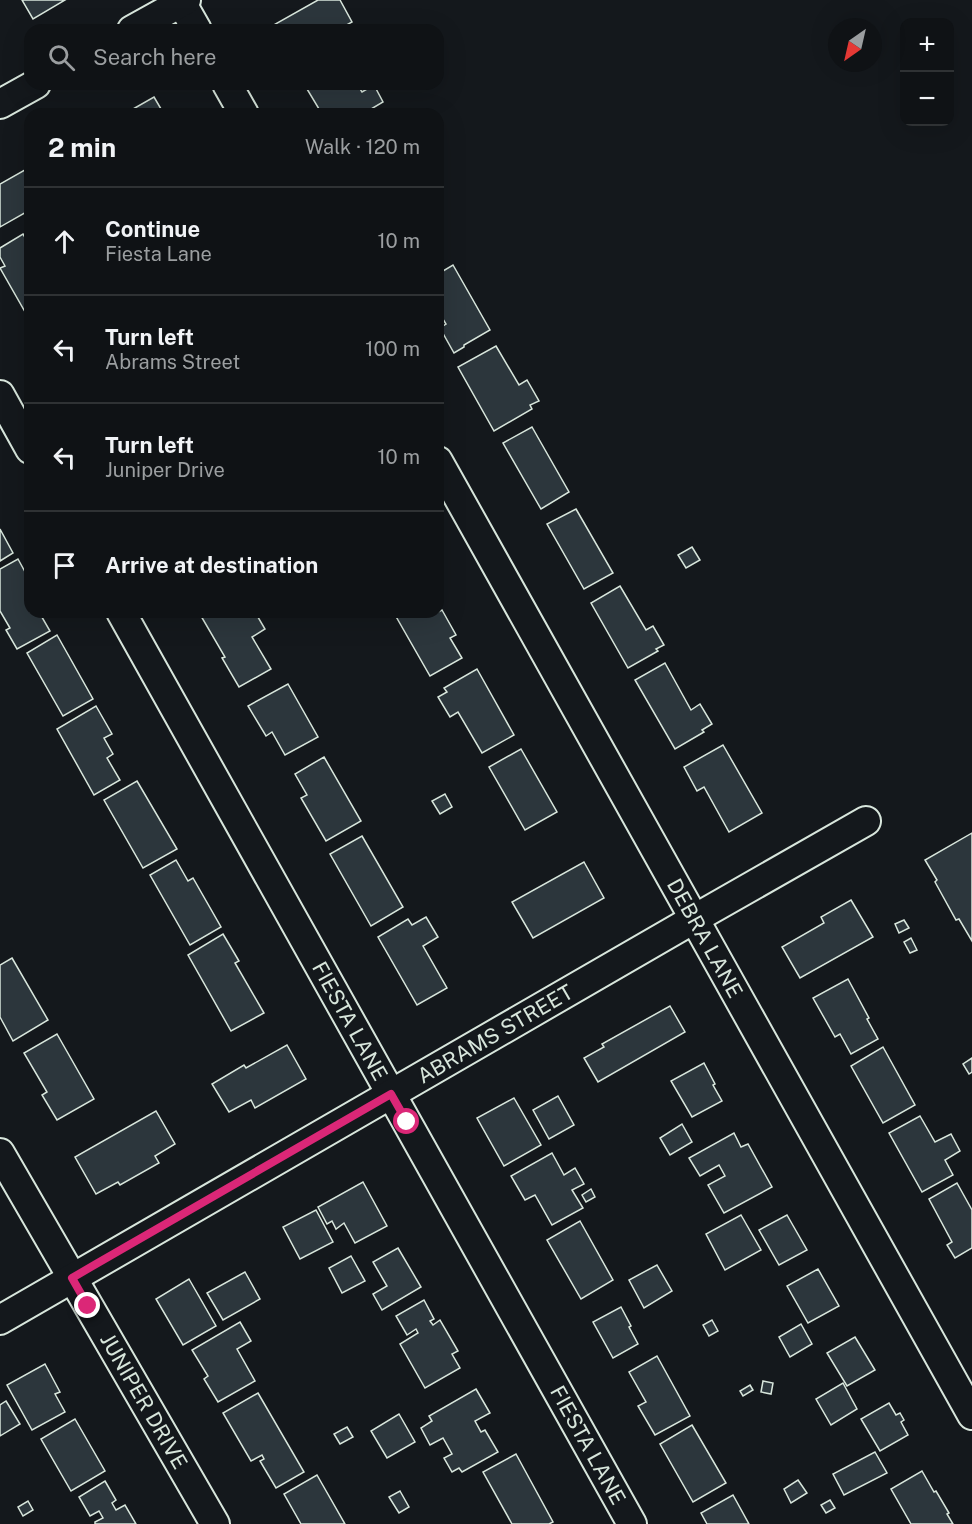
<!DOCTYPE html>
<meta charset="utf-8">
<style>
:root{--surface:#0f1215;--page:#181b1e;--text:#f1f3f6;--muted:#9b9ea0;--line:#2f3234}
body{margin:0;font-family:"Public Sans",sans-serif;background:var(--page);color:var(--text)}
.controls{position:absolute;right:18px;top:18px;display:grid;overflow:hidden;border-radius:12px;box-shadow:0 6px 24px #0002}
.controls button{width:54px;height:54px;display:grid;place-items:center;padding:0;border:0;border-bottom:2px solid var(--line);background:var(--surface);color:var(--text);font:30px sans-serif}
.compass{position:absolute;left:828px;top:18px;width:54px;height:54px;border-radius:50%;background:var(--surface);box-shadow:0 6px 24px #0002;rotate:214deg}
.stop{position:absolute;width:18px;height:18px;margin:-14px;border:4px solid #db2777;border-radius:50%;background:#fff}
.stop.end{background:#db2777;border-color:#fff;box-shadow:0 2px 6px #0008}
.list{margin:0;padding:0;list-style:none}
h2{display:flex;justify-content:space-between;align-items:center;height:78px;margin:0;padding:0 24px;font-size:26px}
h2 small{font-size:20px;font-weight:400;color:var(--muted)}
.list li{display:grid;grid-template-columns:39px 1fr auto;gap:18px;align-items:center;box-sizing:border-box;height:108px;padding:0 24px;border-top:2px solid var(--line)}
.list b{display:block;font-size:22px;white-space:nowrap}
.list p{margin:0;font-size:20px;white-space:nowrap;color:var(--muted)}
.list em{font-size:20px;font-style:normal;color:var(--muted)}
.icon{flex:none;width:33px;height:33px;fill:none;stroke:currentColor;stroke-width:2;stroke-linecap:round;stroke-linejoin:round}
.map{position:relative;flex:none;width:972px;height:1524px;overflow:hidden}
.search{position:absolute;background:var(--surface);box-shadow:0 6px 24px #0002;left:24px;top:24px;width:420px;height:66px;display:flex;align-items:center;gap:15px;box-sizing:border-box;padding:0 21px;border-radius:18px;color:var(--muted);font-size:22px}
.panel{position:absolute;background:var(--surface);box-shadow:0 6px 24px #0002;left:24px;top:108px;width:420px;height:510px;border-radius:18px}
.map>svg:first-child{display:block}
</style>
<div class="map">
<svg width="972" height="1524" viewBox="0 0 972 1524">
<rect width="100%" height="100%" fill="#14181c"/>
<g fill="#2c363c" stroke="#d8e6dc" stroke-width="1.5">
<path d="M22,0H65L33,19Z"/>
<path d="M318,0H340L352,22L343,27L345,30H271L270,27Z"/>
<path d="M316,84H357L362,92L374,85L383,102L371,109L374,114H322L307,89Z"/>
<path d="M154,97L164,114H126V113Z"/>
<path d="M30,167V214L28,211L0,227V184Z"/>
<path d="M23,234L30,246V316L28,317L0,268L5,266L0,257V248Z"/>
<path d="M453,265L490,330L464,345V347L454,353L440,328L446,324L438,311V274Z"/>
<path d="M496,346L519,385L527,380L539,401L530,405L532,409L494,431L458,367Z"/>
<path d="M532,427L569,492L541,509L503,443Z"/>
<path d="M576,509L613,573L584,589L547,524Z"/>
<path d="M0,529L13,553L0,561Z"/>
<path d="M692,547L700,560L686,568L678,555Z"/>
<path d="M18,559L30,581V612H39L50,631L17,649L6,630L10,628L0,611V569Z"/>
<path d="M620,586L646,630L653,626L664,645L656,649L658,651L628,668L591,603Z"/>
<path d="M442,610L456,635L450,638L462,658L430,676L394,613H436Z"/>
<path d="M209,612H255L265,629L252,637L271,669L239,687L222,658L225,657L201,616Z"/>
<path d="M57,635L93,699L63,716L27,653Z"/>
<path d="M665,663L691,710L700,704L712,724L702,730L704,732L675,749L635,680Z"/>
<path d="M477,669L514,735L482,753L458,712L450,717L438,697L447,692L444,688Z"/>
<path d="M288,684L318,737L285,755L272,732L266,736L248,706Z"/>
<path d="M96,706L112,734L104,738L113,754L107,758L120,780L94,795L57,729Z"/>
<path d="M723,745L762,813L729,832L704,787L697,791L684,767Z"/>
<path d="M521,749L557,812L525,830L489,767Z"/>
<path d="M324,757L361,821L326,841L301,798L307,795L295,774Z"/>
<path d="M137,781L177,849L143,868L104,800Z"/>
<path d="M445,794L452,807L440,814L432,801Z"/>
<path d="M972,833V941L959,919L956,920L935,882L937,880L925,860Z"/>
<path d="M362,836L403,907L371,926L330,854Z"/>
<path d="M176,860L188,881L193,878L221,927L190,945L150,875Z"/>
<path d="M584,862L604,898L533,938L512,902Z"/>
<path d="M851,900L873,937L800,978L782,947L824,923L821,917Z"/>
<path d="M426,917L438,937L423,946L447,988L417,1005L378,937L408,919L412,925Z"/>
<path d="M904,920L909,928L899,933L895,924Z"/>
<path d="M223,934L239,961L235,963L264,1013L231,1031L188,955Z"/>
<path d="M911,938L917,950L910,953L904,942Z"/>
<path d="M12,958L48,1020L13,1041L0,1017V965Z"/>
<path d="M848,979L869,1018L867,1019L878,1039L851,1054L840,1034L835,1037L813,998Z"/>
<path d="M670,1006L685,1032L598,1082L584,1058L604,1047L602,1044Z"/>
<path d="M57,1034L94,1099L57,1120L42,1095L47,1092L24,1053Z"/>
<path d="M287,1045L306,1079L255,1108L251,1100L229,1112L212,1084L244,1065L246,1068Z"/>
<path d="M883,1047L915,1105L883,1123L851,1066Z"/>
<path d="M972,1058V1072L969,1074L963,1064Z"/>
<path d="M704,1063L715,1084L713,1085L722,1101L692,1117L671,1081Z"/>
<path d="M558,1096L574,1125L549,1139L533,1110Z"/>
<path d="M514,1098L541,1145L504,1166L477,1118Z"/>
<path d="M156,1111L175,1144L155,1156L159,1163L120,1185L118,1182L96,1194L75,1157Z"/>
<path d="M920,1116L935,1142L951,1134L960,1151L945,1160L953,1175L922,1192L889,1133Z"/>
<path d="M682,1124L692,1142L670,1155L660,1138Z"/>
<path d="M734,1133L741,1147L748,1144L772,1187L724,1213L708,1185L725,1176L719,1165L700,1176L689,1158Z"/>
<path d="M552,1153L564,1175L575,1168L584,1184L572,1190L583,1208L552,1225L535,1195L525,1200L511,1176Z"/>
<path d="M363,1182L387,1226L355,1243L344,1223L336,1229L332,1221L327,1224L318,1207Z"/>
<path d="M957,1183L972,1210V1248L955,1258L947,1245L952,1242L929,1199Z"/>
<path d="M591,1189L595,1197L586,1202L582,1195Z"/>
<path d="M316,1210L333,1242L300,1259L283,1227Z"/>
<path d="M741,1215L761,1250L725,1270L706,1234Z"/>
<path d="M787,1215L807,1250L779,1265L759,1230Z"/>
<path d="M580,1221L613,1280L581,1299L547,1240Z"/>
<path d="M398,1248L421,1287L382,1310L373,1294L387,1286L373,1262Z"/>
<path d="M351,1256L365,1281L342,1293L329,1268Z"/>
<path d="M657,1265L672,1291L644,1308L629,1280Z"/>
<path d="M818,1269L839,1306L808,1323L787,1286Z"/>
<path d="M245,1272L260,1299L223,1320L207,1293Z"/>
<path d="M189,1279L216,1326L183,1345L156,1299Z"/>
<path d="M424,1300L434,1319L430,1321L433,1325L440,1320L458,1351L452,1354L460,1368L425,1388L400,1344L418,1333L416,1329L407,1335L396,1316Z"/>
<path d="M621,1307L631,1326L629,1327L638,1344L613,1358L593,1322Z"/>
<path d="M712,1320L718,1331L709,1336L703,1325Z"/>
<path d="M240,1322L251,1341L237,1349L255,1381L218,1402L204,1379L208,1376L192,1350Z"/>
<path d="M801,1324L812,1344L790,1357L779,1337Z"/>
<path d="M855,1337L875,1370L847,1386L827,1353Z"/>
<path d="M657,1356L690,1416L655,1435L638,1406L646,1402L629,1372Z"/>
<path d="M45,1364L60,1392L55,1394L65,1412L32,1430L7,1385Z"/>
<path d="M763,1381L773,1383L771,1394L761,1392Z"/>
<path d="M843,1383L857,1409L831,1425L816,1399Z"/>
<path d="M750,1385L753,1390L743,1396L740,1391Z"/>
<path d="M476,1389L490,1413L475,1421L481,1432L485,1430L498,1452L462,1472L459,1468L452,1472L444,1458L452,1454L443,1438L430,1445L421,1428L432,1421L429,1416Z"/>
<path d="M258,1393L304,1472L276,1488L260,1461L264,1459L262,1455L251,1461L223,1413Z"/>
<path d="M6,1401L20,1424L0,1436V1405Z"/>
<path d="M889,1403L896,1415L900,1413L904,1420L901,1422L908,1435L880,1451L861,1419Z"/>
<path d="M399,1414L415,1442L387,1458L371,1431Z"/>
<path d="M75,1419L105,1471L71,1491L41,1439Z"/>
<path d="M692,1425L726,1483L693,1502L660,1444Z"/>
<path d="M347,1427L353,1437L340,1444L334,1434Z"/>
<path d="M875,1452L887,1473L844,1495L833,1474Z"/>
<path d="M516,1454L553,1522L549,1524H512L483,1472Z"/>
<path d="M922,1471L934,1492L936,1491L949,1513L947,1514L953,1524H911L891,1489Z"/>
<path d="M317,1475L345,1524H301L284,1494Z"/>
<path d="M798,1480L807,1493L791,1503L784,1489Z"/>
<path d="M105,1481L116,1500L112,1503L116,1510L125,1505L136,1524H95V1522L103,1518L99,1511L90,1516L79,1497Z"/>
<path d="M400,1491L409,1507L399,1513L389,1497Z"/>
<path d="M733,1495L749,1524H707L701,1513Z"/>
<path d="M830,1500L835,1508L826,1513L821,1505Z"/>
<path d="M28,1501L33,1510L23,1516L18,1507Z"/>
</g>
<g fill="none" stroke-linecap="round" stroke-linejoin="round">
<g stroke="#d8e6dc" stroke-width="32">
<g id="minor">
<path d="M180,0L197,30"/>
<path d="M132,30L186,0"/>
<path d="M227,84L244,114"/>
<path d="M0,104L36,84"/>
<path d="M0,395L30,449"/>
<path d="M438,461L972,1415"/>
<path d="M121,612L632,1524"/>
<path d="M0,1153L215,1524"/>
<path d="M0,1320L694,919L866,821"/>
</g>
</g>
<use href="#minor" stroke="#14181c" stroke-width="28"/>
</g>
<g fill="none" stroke-linecap="round" stroke-linejoin="round">
<path stroke="#db2777" stroke-width="8" d="M88,1306L72,1278L96,1264L391,1094L407,1122"/>
</g>
<g text-anchor="middle" dominant-baseline="central" stroke-width="4.5" stroke-linejoin="round" paint-order="stroke">
<g font-size="21" fill="#d8e6dc" stroke="#14181c">
<text transform="translate(705 938) rotate(61)">DEBRA LANE</text>
<text transform="translate(350 1021) rotate(61)">FIESTA LANE</text>
<text transform="translate(495 1034) rotate(-30)">ABRAMS STREET</text>
<text transform="translate(144 1401) rotate(60)">JUNIPER DRIVE</text>
<text transform="translate(588 1445) rotate(61)">FIESTA LANE</text>
</g>
</g>
</svg>
<div class="controls">
<button>+</button>
<button>−</button>
</div>
<svg class="compass" viewBox="-18 -18 36 36"><path d="M0-13l5 13h-10z" fill="#e53935"/><path d="M0 13l5-13h-10z" fill="#9b9ea0"/></svg>
<div class="stop" style="left:407px;top:1122px"></div>
<div class="stop end" style="left:88px;top:1306px"></div>
<div class="search"><svg class="icon" aria-label="search" viewBox="0 0 24 24"><circle cx="10" cy="10" r="6"/><path d="M15 15l6 6"/></svg>Search here</div>
<section class="panel">
<h2>2 min<small>Walk · 120 m</small></h2>
<ul class="list">
<li><svg class="icon" aria-label="ahead" viewBox="0 0 24 24"><path d="M12 20V5M6 11l6-6 6 6"/></svg><div><b>Continue</b><p>Fiesta Lane</p></div><em>10 m</em></li>
<li><svg class="icon" aria-label="left" viewBox="0 0 24 24"><path d="M17 20v-9H6M10 6l-5 5 5 5"/></svg><div><b>Turn left</b><p>Abrams Street</p></div><em>100 m</em></li>
<li><svg class="icon" aria-label="left" viewBox="0 0 24 24"><path d="M17 20v-9H6M10 6l-5 5 5 5"/></svg><div><b>Turn left</b><p>Juniper Drive</p></div><em>10 m</em></li>
<li><svg class="icon" aria-label="arrive" viewBox="0 0 24 24"><path d="M6 21V4h12l-3 4 3 4H6"/></svg><div><b>Arrive at destination</b></div></li>
</ul>
</section>
</div>
